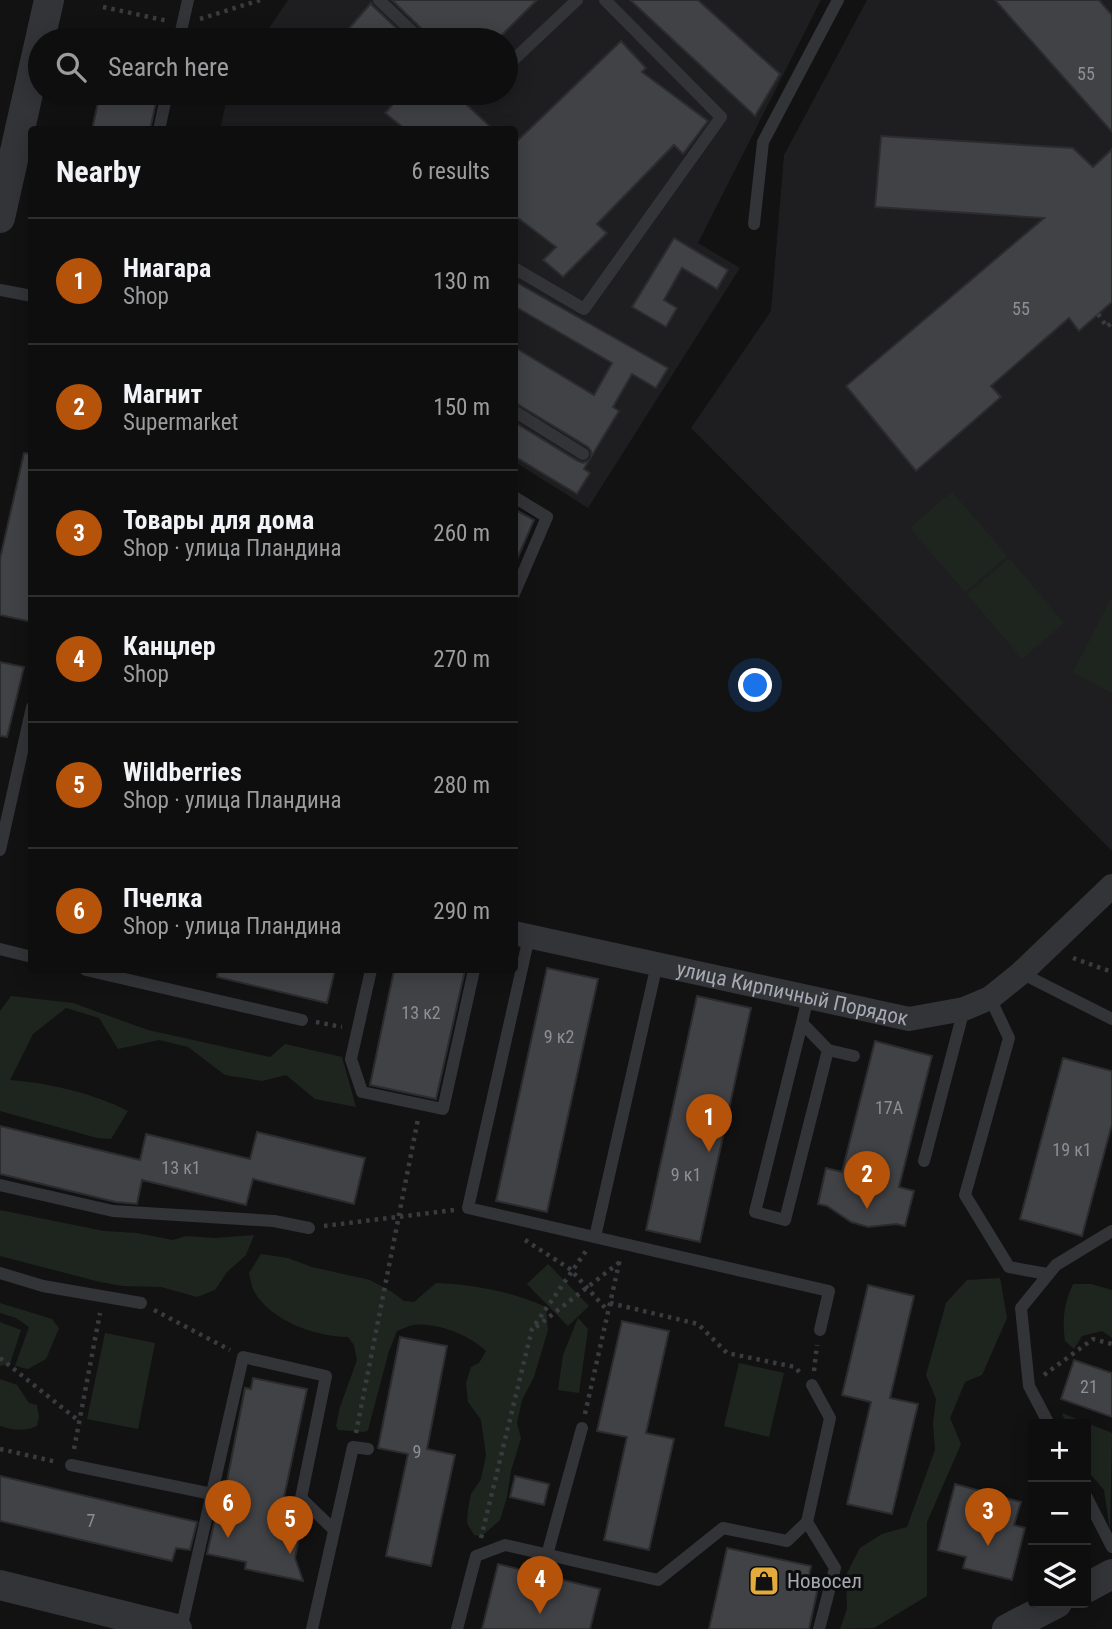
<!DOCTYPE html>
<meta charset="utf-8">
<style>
:root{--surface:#0e0e0e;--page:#1c1c1c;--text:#f1f3f6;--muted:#9b9c9e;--line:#2e2e2e;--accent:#b45309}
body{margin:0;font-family:"Roboto Condensed",sans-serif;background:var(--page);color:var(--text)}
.controls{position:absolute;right:21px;bottom:21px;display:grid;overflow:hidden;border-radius:7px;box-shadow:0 4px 18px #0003}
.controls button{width:63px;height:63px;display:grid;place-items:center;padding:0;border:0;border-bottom:2px solid var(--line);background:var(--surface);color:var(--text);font:35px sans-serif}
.you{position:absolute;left:756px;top:686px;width:24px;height:24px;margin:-18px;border:5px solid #fff;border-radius:50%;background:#1a73e8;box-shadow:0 0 0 10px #1a73e833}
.badge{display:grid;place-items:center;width:46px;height:46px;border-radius:50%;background:var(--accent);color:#fff;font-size:23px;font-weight:700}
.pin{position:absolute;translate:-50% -58px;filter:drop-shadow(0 2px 4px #0008)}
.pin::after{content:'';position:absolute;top:37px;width:24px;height:21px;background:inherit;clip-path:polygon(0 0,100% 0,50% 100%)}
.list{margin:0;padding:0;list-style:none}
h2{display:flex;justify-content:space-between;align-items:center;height:91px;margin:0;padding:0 28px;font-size:30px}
h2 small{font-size:23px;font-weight:400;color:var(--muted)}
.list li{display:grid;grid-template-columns:46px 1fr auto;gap:21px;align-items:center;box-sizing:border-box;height:126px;padding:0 28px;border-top:2px solid var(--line)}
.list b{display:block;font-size:26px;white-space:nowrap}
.list p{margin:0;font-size:23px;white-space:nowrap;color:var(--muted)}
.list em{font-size:23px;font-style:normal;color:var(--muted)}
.icon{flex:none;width:38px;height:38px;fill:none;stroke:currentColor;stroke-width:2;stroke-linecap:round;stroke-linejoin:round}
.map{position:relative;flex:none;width:1112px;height:1629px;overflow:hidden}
.search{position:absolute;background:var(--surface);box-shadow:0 4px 18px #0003;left:28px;top:28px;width:490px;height:77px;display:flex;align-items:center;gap:18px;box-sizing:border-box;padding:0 24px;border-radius:38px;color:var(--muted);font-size:26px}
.panel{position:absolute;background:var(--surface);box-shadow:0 4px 18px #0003;left:28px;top:126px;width:490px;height:847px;border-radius:7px}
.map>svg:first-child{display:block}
</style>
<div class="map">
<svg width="1112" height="1629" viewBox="0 0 1112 1629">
<rect width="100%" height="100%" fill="#121213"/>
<g fill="#1e1e20">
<path d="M288,0H821L698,243L740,268L588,508L515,462L514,130H220L228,93H506V40H261Z"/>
<path d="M867,0H1112V851L691,428L771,311L784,155Z"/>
</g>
<g fill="#1e251f">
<path d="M952,492L1007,556L965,592L910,528Z"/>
<path d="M1009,558L1064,623L1022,659L967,594Z"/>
<path d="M1112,597V693L1073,672Z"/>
<path d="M11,996L73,1003L148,1030L270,1057L285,1044L342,1057L356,1107L315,1099L286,1075L262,1081L225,1075L188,1047L159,1040L118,1049L99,1018L66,1008L33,1034L10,1080C50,1083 92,1093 128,1111L111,1139L97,1138L0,1111V1011Z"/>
<path d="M0,1210L104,1231L137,1233L173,1240L186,1236L215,1238L254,1235L246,1255L227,1272L215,1290L197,1297L161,1287L123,1286L100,1282L0,1256Z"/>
<path d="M261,1254L288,1258L312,1267L370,1280L392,1292L404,1301L414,1302L436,1283C474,1285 511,1291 546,1307L548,1330L534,1377L522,1400L517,1423L521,1438L511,1471L507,1497L500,1520L482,1536L474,1535L467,1523L468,1509L471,1494L481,1479L486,1455L481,1420L468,1402L466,1383L471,1367L479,1363L486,1351C470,1335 436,1322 413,1325C408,1326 402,1329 397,1331L389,1351L368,1430L365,1432L338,1430L336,1426L340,1407L357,1360L354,1345L348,1337C316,1337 268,1320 253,1289C251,1284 250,1278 249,1273Z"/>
<path d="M548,1264L589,1306L568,1326L527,1284Z"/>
<path d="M1000,1278L1007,1318L982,1375L965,1382L950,1418L961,1444L927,1522V1596L874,1628L840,1629L847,1609L846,1575L860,1548L882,1534L907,1527L935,1450L933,1423L936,1399L926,1375L946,1303L967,1280Z"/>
<path d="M1073,1284H1091L1112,1290V1338L1102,1331L1082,1336L1074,1349L1065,1341C1062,1319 1064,1304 1073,1284Z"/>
<path d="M0,1303L52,1319L59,1328L46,1359L28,1369L15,1366L29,1327L16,1318L0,1313Z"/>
<path d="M578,1318L588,1329L579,1393L558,1390L563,1355Z"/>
<path d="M0,1322L21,1330L10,1364L0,1366Z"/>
<path d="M105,1333L155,1343L138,1429L87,1419Z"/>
<path d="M739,1363L784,1373L769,1437L724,1426Z"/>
<path d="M0,1379L17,1385L29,1403L37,1405L39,1417L37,1426C24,1432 13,1430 0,1426Z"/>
<path d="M1062,1413L1112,1433L1110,1530L1104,1490L1087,1470L1086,1424H1066Z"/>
</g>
<g fill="#414246" stroke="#2c2c2f" stroke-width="2">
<path d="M392,0H537L497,40H430L427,34Z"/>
<path d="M630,0H698L780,74L755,116Z"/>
<path d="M995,0H1099L1112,15V132Z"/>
<path d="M371,3L373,6L409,40H339Z"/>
<path d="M621,41L646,68L642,72L708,121L683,154L674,145L597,224L607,233L563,277L543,260L556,247L514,215V144Z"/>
<path d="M100,93H158L150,130H92Z"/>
<path d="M403,93H454L494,130H406L385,113Z"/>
<path d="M881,136L1073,148L1093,167L1112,149V302L1079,331L1069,318L991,386L1001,397L916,471L846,386L1044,218L875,207Z"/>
<path d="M674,238L728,270L717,289L682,268L664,300L677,308L666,327L632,307Z"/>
<path d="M514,281L668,368L656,388L632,374L613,407L619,411L591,457V451L588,447L514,402V347L594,395L612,363L514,306Z"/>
<path d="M514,422L578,461L583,463L589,460L584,469L590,473L577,494L514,456Z"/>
<path d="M24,453L32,454V622L0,615V559Z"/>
<path d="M514,509L534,520L514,566Z"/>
<path d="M0,662L24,667L7,737L0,736Z"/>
<path d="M547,968L598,979L547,1212L496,1201Z"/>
<path d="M218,970H335L327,1003L217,977Z"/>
<path d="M394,970H465L436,1099L370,1085Z"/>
<path d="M697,996L751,1008L700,1242L646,1230Z"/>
<path d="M875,1041L932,1056L899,1187L914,1191L905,1226L896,1224L868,1227L851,1222L827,1206L818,1204L826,1168L842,1172Z"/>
<path d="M1063,1058L1112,1071V1124L1082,1236L1020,1219Z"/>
<path d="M0,1126L140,1160L146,1134L250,1159L257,1132L365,1158L354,1204L253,1179L246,1205L142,1180L137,1204L116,1202L0,1174Z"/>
<path d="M868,1285L914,1296L890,1398L918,1404L892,1514L847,1504L871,1402L842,1395Z"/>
<path d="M622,1321L669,1331L646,1433L674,1439L649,1550L604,1540L627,1437L597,1431Z"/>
<path d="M400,1337L447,1346L427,1449L455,1455L431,1566L386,1556L408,1454L378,1448Z"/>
<path d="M1074,1360L1112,1373V1417L1061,1399Z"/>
<path d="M253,1378L307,1389L284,1497L302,1523L295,1558L303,1581L245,1569L246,1562L207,1554L220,1497H224L245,1388L251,1389Z"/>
<path d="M0,1476L197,1522L190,1550L176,1548L172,1561L0,1521Z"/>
<path d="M515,1476L549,1484L544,1505L510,1497Z"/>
<path d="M955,1484L1021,1502L1014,1525L1025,1528L1012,1580L963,1568L966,1557L938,1550Z"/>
<path d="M727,1548L811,1566L808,1580L819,1583L809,1629H709Z"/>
<path d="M498,1564L600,1589L590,1629H482Z"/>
</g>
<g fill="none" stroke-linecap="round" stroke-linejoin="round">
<g stroke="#393b3f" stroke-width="4.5" stroke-dasharray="3.5 5" stroke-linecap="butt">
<path d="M103,7L168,21"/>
<path d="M200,19L260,0"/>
<path d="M1098,314L1107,327L1112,322"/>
<path d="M1073,958L1112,972"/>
<path d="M316,1022L342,1027"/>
<path d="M324,1226L454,1210"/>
<path d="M525,1240L570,1269L608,1311"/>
<path d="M610,1303L698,1324L727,1353L795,1367L801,1374"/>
<path d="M154,1310L230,1350"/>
<path d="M536,1327L620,1262"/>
<path d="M0,1358L79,1421"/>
<path d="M814,1371L817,1345"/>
<path d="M1044,1375L1093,1339L1112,1344"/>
<path d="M585,1414L620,1259"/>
<path d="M356,1433L418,1119"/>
<path d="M0,1449L57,1462"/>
<path d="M74,1449L100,1313"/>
<path d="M481,1538L532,1329L586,1251"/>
</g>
<g stroke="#333438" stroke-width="12">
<path d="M379,0L421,40"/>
<path d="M179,40L188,0"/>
<path d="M506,67L577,0"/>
<path d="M475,93H478"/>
<path d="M159,130L167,93"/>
<path d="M754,224L763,142L838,0"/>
<path d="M514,268L584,309L721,117L605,0"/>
<path d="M0,290L32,296"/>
<path d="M514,411L583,454"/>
<path d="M514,497L547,517L514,594"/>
<path d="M0,850L32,707"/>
<path d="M529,937L468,1208L829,1291L820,1330"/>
<path d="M0,949L32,957"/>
<path d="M86,970L302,1020"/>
<path d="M371,970L351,1059L362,1092L443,1109L474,970"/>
<path d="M1021,973L1112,1019"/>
<path d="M990,998L1009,1038L965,1195L1009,1267L1047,1274"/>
<path d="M802,1023L755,1212L785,1220L828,1050L802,1023L808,997"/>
<path d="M828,1050L854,1056"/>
<path d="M924,1161L964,1009"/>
<path d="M0,1185L113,1211L274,1221L309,1228"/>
<path d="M595,1237L657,964"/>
<path d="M0,1273L43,1286L141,1303"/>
<path d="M812,1385L830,1418L807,1522L835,1568L819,1629"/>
<path d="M1049,1424L1029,1386L1021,1308L1056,1265L1112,1231"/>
<path d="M71,1465L212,1494"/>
<path d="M1086,1496L1112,1547"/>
<path d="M547,1555L582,1428"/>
<path d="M181,1629L243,1357L326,1376L301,1498L333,1529"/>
<path d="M312,1629L353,1447L368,1449"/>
<path d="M457,1629L476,1556L505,1545L658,1580L723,1528L787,1541L807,1522"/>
</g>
<path stroke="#333438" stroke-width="24" id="s1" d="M514,933L909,1019L964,1009L990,998L1021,973L1112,886"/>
<g stroke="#333438" stroke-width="30">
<path d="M0,218L49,0"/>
<path d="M0,1585L177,1629"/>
<path d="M1086,1588L1112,1574"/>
<path d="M1007,1629L1057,1603"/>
</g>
</g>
<defs>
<g id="shop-square" transform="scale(1.575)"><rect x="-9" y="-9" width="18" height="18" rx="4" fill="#e2ab3b" stroke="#0d0d0e"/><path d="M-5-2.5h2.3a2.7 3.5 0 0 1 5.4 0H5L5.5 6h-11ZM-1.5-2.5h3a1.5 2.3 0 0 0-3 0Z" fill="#111"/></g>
</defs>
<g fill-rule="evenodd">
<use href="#shop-square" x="764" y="1581"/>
</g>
<g text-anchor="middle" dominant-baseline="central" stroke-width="6" stroke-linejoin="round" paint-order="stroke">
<g font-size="18" fill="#8b8f98">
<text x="1086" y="73">55</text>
<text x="1021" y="308">55</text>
<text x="421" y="1012">13 к2</text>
<text x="559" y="1036">9 к2</text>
<text x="889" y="1107">17А</text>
<text x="1072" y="1149">19 к1</text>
<text x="181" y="1167">13 к1</text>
<text x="686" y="1174">9 к1</text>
<text x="1089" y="1386">21</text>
<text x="417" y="1451">9</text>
<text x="91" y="1520">7</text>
</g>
<g font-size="21" fill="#a4a9b3" stroke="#0d0d0e">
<text stroke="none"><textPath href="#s1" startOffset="285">улица Кирпичный Порядок</textPath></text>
</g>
<g font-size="21" fill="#a4a9b3" stroke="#0d0d0e" text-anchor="start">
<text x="787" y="1581">Новосел</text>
</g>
</g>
</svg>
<div class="controls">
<button>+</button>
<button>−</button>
<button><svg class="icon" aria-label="layers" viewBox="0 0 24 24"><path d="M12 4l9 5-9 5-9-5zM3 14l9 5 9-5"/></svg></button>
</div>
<div class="you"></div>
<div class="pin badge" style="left:709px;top:1152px">1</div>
<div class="pin badge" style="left:867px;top:1209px">2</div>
<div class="pin badge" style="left:988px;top:1546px">3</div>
<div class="pin badge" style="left:540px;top:1614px">4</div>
<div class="pin badge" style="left:290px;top:1554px">5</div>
<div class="pin badge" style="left:228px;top:1538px">6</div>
<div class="search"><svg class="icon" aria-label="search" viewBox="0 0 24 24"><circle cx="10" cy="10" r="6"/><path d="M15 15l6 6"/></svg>Search here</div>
<section class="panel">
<h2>Nearby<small>6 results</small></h2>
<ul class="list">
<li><span class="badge">1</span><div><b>Ниагара</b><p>Shop</p></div><em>130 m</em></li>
<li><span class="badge">2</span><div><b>Магнит</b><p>Supermarket</p></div><em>150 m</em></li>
<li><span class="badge">3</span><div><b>Товары для дома</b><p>Shop · улица Пландина</p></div><em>260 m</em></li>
<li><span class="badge">4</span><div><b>Канцлер</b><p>Shop</p></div><em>270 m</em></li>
<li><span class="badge">5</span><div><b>Wildberries</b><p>Shop · улица Пландина</p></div><em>280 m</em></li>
<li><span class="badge">6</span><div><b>Пчелка</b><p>Shop · улица Пландина</p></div><em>290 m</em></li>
</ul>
</section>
</div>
